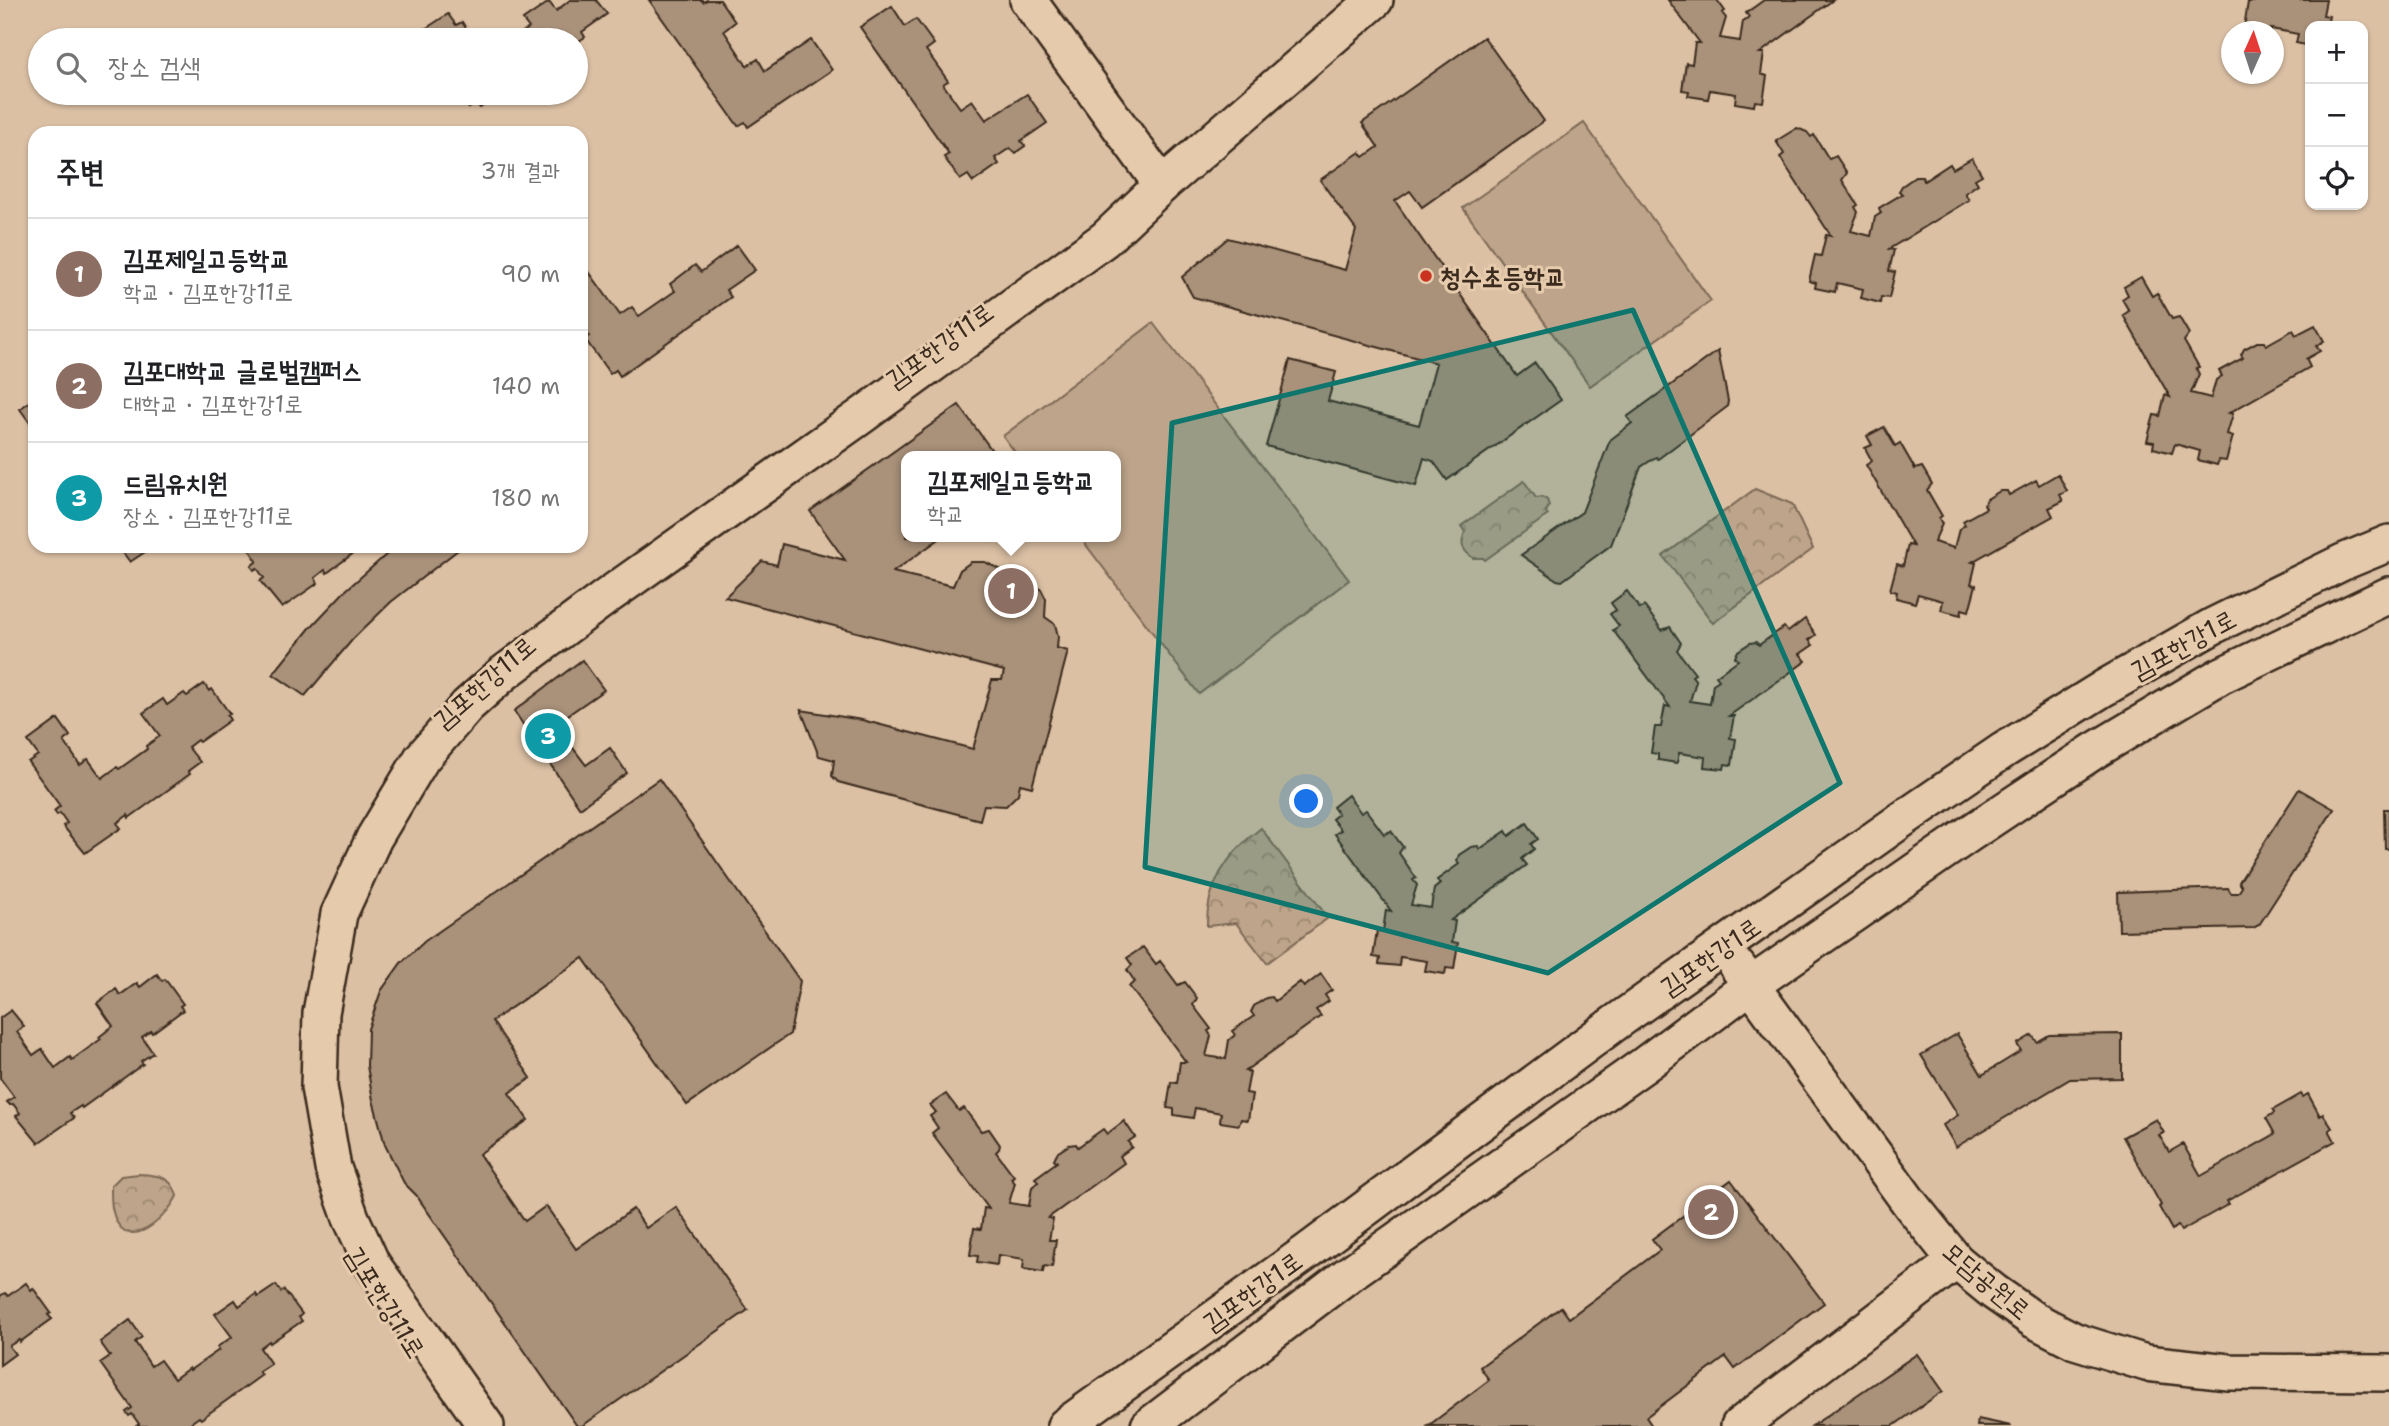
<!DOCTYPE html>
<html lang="ko">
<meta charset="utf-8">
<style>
:root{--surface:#fff;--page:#f6f6f6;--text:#202124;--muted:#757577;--line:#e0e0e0;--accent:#7c3aed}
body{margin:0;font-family:"Shantell Sans","Poor Story",sans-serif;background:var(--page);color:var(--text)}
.controls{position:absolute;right:21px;top:21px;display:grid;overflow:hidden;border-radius:14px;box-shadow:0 2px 5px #0004}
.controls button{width:63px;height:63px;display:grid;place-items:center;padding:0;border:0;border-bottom:2px solid var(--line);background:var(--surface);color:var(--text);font:35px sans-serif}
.compass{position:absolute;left:2221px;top:21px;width:63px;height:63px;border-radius:50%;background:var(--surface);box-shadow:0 2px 5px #0004;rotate:3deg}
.you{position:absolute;left:1307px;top:802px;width:24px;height:24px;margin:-18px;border:5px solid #fff;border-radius:50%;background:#1a73e8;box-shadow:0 0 0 10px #1a73e833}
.badge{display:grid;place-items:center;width:46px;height:46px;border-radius:50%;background:var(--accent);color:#fff;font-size:23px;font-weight:700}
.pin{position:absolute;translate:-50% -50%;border:4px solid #fff;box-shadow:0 2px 7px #0006}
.popup{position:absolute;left:901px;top:451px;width:220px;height:91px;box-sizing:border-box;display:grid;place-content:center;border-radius:14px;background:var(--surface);filter:drop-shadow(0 2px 5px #0005);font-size:23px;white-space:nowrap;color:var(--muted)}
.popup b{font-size:26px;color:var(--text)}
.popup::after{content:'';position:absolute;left:50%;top:100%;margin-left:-14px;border:14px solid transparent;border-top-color:var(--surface)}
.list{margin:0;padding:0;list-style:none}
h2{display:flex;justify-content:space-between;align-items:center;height:91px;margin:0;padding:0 28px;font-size:30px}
h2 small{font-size:23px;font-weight:400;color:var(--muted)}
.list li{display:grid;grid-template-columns:46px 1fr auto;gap:21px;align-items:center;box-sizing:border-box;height:112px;padding:0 28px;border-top:2px solid var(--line)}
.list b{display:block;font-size:26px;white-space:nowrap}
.list p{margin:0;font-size:23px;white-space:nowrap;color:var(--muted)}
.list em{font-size:23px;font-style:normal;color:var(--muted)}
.icon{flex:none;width:38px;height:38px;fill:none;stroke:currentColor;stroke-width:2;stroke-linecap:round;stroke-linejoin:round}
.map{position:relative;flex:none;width:2389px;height:1426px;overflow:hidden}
.search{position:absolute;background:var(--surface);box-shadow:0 2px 5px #0004;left:28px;top:28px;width:560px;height:77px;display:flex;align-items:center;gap:18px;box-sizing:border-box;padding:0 24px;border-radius:38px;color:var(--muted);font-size:26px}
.panel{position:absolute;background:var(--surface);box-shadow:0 2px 5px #0004;left:28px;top:126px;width:560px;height:427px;border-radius:21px}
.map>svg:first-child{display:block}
</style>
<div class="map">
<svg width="2389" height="1426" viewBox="0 0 2389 1426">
<defs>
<pattern id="park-crowns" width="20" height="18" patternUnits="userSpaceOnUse" patternTransform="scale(1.75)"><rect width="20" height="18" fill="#bda48a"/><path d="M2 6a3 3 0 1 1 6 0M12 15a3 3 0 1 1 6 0" fill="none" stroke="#9b8670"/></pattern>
</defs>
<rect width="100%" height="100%" fill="#dbc0a4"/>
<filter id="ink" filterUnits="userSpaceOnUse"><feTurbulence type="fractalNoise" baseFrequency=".0143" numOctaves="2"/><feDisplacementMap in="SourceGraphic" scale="14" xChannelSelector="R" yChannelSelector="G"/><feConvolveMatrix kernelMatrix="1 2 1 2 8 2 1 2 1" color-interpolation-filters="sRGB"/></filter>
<g filter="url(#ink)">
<g fill="url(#park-crowns)" stroke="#7c6754" stroke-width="2">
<path d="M1524,481L1536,498L1542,497L1547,500L1549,506L1546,512L1548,515L1485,560L1483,558H1473C1462,550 1460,544 1465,532L1461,526Z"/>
<path d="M1755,489L1792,504L1813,549L1713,623L1663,556Z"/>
<path d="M1261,828L1328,918L1267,963L1236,923L1207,926C1206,885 1228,853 1261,828Z"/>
<path d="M139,1174C158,1175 172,1176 177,1196C164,1222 122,1258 112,1208C111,1201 111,1193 111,1186L121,1176Z"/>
</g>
<g fill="#bda48a" stroke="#7c6754" stroke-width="2">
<path d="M1584,123L1711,301L1590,386L1463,208Z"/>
<path d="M1153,323L1349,580L1199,694L1080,537H1116V456H1018L1003,436Z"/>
</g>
<g fill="#a9917a" stroke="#3b2a1e" stroke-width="2">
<path d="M570,0H596L607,14L582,32L585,37L576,43V40H511L529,28L523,20L549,2L556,11Z"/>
<path d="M649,0H702L703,2L707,0H720L735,22L724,31L747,66L758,59L765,71L811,40L832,70L748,127L745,122L738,126Z"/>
<path d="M1668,0H1717L1725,11L1722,13L1726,18L1720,38L1740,41L1743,21L1749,17L1746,13L1764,0H1833L1760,53H1764L1761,74L1767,76L1763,102L1755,101L1754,106L1735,103L1736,94L1710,90L1708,99L1688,96L1689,91L1682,90L1686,63L1692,64L1695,43H1700Z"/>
<path d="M2255,0H2326L2323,15L2329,16L2327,26H2310V46L2296,43L2298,34L2271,29V32H2250L2251,29L2244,28L2248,2H2254Z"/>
<path d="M892,6L905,26L916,19L934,44L926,50L948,81L943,84L960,108L972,100L986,120L1027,94L1047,123L1021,141L1025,146L1015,153L1010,148L995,158L999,164L973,182L968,175L960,180L944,157L949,154L860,27Z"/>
<path d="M448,14L456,25L462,22L474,40H424L419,33Z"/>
<path d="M1484,37L1544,121L1422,207L1410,191L1395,201L1517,376L1535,363L1561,400L1447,480L1433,461L1424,458L1416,486L1266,446L1290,360L1336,372L1328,401L1419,425L1436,363L1193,297L1182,277L1228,238L1345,270L1356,230L1320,180L1360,152L1364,157L1378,147L1362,123Z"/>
<path d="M459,93H502L480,108L476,103L469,108Z"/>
<path d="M1797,128L1807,132L1811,137L1814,135L1829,159L1836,156L1847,173L1842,180L1858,205L1855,207L1858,212L1851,231L1871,236L1875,217L1881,213L1879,208L1902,194L1899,191L1902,186L1915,177H1922L1924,181L1950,164L1953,169L1972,158L1982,175L1975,179L1978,184L1965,193L1969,200L1889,249L1894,250L1889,271L1895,272L1889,298L1881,297L1880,303L1861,298L1863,289L1837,283L1835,292L1815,288L1816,283L1809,281L1815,255L1821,256L1826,235L1831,236L1780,157L1784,154L1776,141Z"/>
<path d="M737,245L755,270L726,290L731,297L620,376L616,370L610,374L585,339L589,336L581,325V278L589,272L620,315L632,307L639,316L675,291L670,284L695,265L701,272Z"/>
<path d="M2141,277L2152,296L2157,293L2172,319L2179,317L2189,334L2184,341L2199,367L2196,368L2199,374L2191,393L2211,398L2216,380L2222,376L2219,371L2243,358L2241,355L2244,349L2257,342H2264L2266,345L2293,330L2296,335L2315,325L2324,341L2316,346L2320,351L2306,359L2310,367L2229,413L2233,414L2227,434L2233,436L2226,461L2219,460L2217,465L2198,460L2200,451L2175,444L2172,453L2153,448L2154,442L2147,441L2154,415L2160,416L2165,395L2170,397L2123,315L2129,311L2122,299L2128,295L2124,287Z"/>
<path d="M1718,351L1728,401L1727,407L1658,459L1656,457L1641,467L1611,545L1562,581L1557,580L1521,555L1582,512L1610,440L1632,423L1627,417Z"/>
<path d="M35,397V430L20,409Z"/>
<path d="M959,405L996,456H906V537H942L893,572L953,586L960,570L971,562H985L1041,589L1046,599L1045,617L1055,624L1058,636L1057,648L1068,651L1032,787L1020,784L1018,794L1006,806L984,805L980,820L838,782L832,776L834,760L819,756L801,710L862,720L973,749L992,680H1002L1004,671L725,597L762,561L777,565L782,544L845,560L810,511Z"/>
<path d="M1884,427L1895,446L1900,443L1915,469L1922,467L1932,484L1927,490L1942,516L1939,518L1942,524L1934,542L1954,548L1959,529L1965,525L1963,521L1986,508L1984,504L1987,499L2000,491H2007L2009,495L2036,480L2039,485L2058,474L2067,491L2060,495L2063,501L2049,508L2053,516L1972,562L1976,563L1971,584L1976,585L1969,611L1962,609L1961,615L1941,610L1943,601L1918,594L1915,603L1896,598L1897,592L1890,590L1897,564L1903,566L1908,545L1913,546L1866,465L1872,461L1865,448L1872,445L1867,436Z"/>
<path d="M118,546H154L130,562Z"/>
<path d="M247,546H363L327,573L325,570L315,578L318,583L282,608L260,581L264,578L257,568L254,570L251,566L257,561Z"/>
<path d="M396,546H463L391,602L353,639L305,696L273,674L310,628L345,591Z"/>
<path d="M1627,591L1640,609L1644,606L1662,630L1670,627L1681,643L1677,650L1695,674L1692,676L1696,681L1690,701L1710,704L1713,684L1719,680L1716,676L1738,660L1735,657L1738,651L1750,643L1756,642L1759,645L1784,627L1788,632L1805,619L1816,635L1809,640L1813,645L1800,654L1806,661L1729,716H1734L1730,738L1736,739L1732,765L1725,764L1724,769L1704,767L1705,757L1679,753L1677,763L1658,760V754L1651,753L1655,727H1661L1665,706L1670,707L1613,630L1619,626L1610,614L1616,610L1611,603Z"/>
<path d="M582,660L604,690L555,724L586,765L610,748L627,773L580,808L514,711Z"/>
<path d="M204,684L209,691L212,689L230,714L227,715L230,720L199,742L197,740L188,747L200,762L188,771L190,774L129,818L128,815L117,823L121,828L85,853L63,826L67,823L60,813L57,815L54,811L60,806L28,762L38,755L28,741L58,719L70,736L64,741L80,765L88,759L102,778L117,767L119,769L147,749L146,746L160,736L143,713L163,699L167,705L184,693L187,696Z"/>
<path d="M659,779L800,981L790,1034L687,1105L583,958L492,1021L531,1078L509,1093L528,1120L479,1154L525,1221L546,1206L576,1249L633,1209L646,1228L676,1207L748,1310L582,1426H577L416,1195L404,1183L385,1145L373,1100L367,1066L368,1029L381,991L401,963L425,941Z"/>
<path d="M2299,789L2334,809L2259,925L2253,928L2119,931L2118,892L2228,888L2231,893H2238L2242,887L2239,882Z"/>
<path d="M1348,795L1361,813L1366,810L1384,834L1391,831L1403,847L1399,853L1416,878L1413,880L1417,885L1411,905L1431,908L1434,889L1440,884L1437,880L1459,864L1457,861L1459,855L1471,847L1478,846L1480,849L1506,831L1509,836L1527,823L1538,839L1531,844L1534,849L1522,859L1527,865L1451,920L1455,921L1452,942L1458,943L1454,969L1446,968L1445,974L1425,971L1427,961L1400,957L1399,966L1379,964L1380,958L1373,957L1377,930L1383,931L1386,910L1391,911L1335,834L1341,830L1332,819L1338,814L1333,807Z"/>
<path d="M2384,809H2389V849H2385Z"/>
<path d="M1143,947L1156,964L1160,961L1178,985L1185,982L1197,998L1193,1005L1211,1029L1208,1031L1211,1036L1206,1056L1226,1059L1229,1040L1235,1035L1232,1031L1254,1016L1251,1012L1254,1006L1266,998L1272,997L1275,1001L1300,982L1304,987L1321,974L1332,990L1325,995L1329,1001L1316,1010L1321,1016L1245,1071L1250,1072L1246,1093L1252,1094L1248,1120L1241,1119L1239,1125L1220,1122L1221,1113L1195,1108L1193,1118L1174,1115V1109L1167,1108L1171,1082L1177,1083L1180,1062H1186L1129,986L1135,982L1127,970L1132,965L1127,958Z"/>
<path d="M157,974L162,981L165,979L183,1004L180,1006L183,1010L152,1033L151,1031L142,1037L153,1053L141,1061L143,1064L82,1108L81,1106L70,1113L74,1118L38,1143L16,1116L20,1113L13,1104L10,1105L7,1102L14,1097L0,1078V1018L11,1010L24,1026L17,1032L33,1055L42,1049L55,1068L70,1057L72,1060L101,1039L99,1037L113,1026L97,1003L116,989L120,995L137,983L140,987Z"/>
<path d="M1957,1034L1982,1075L2021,1051L2017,1044L2032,1035L2037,1042L2049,1035L2122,1034V1078L2070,1079L1956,1147L1943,1125L1958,1115L1921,1055Z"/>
<path d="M946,1094L959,1111L964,1108L981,1131L989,1129L1000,1145L999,1149L996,1152L1014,1176L1011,1178L1015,1183L1009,1203L1029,1206L1032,1187L1038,1182L1035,1178L1057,1162L1054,1159L1057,1153L1069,1145L1076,1144L1078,1147L1103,1129L1107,1134L1124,1121L1135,1137L1128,1142L1132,1147L1120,1156L1124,1163L1048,1218L1053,1219L1049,1240H1056L1052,1267L1044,1266L1043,1272L1023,1269L1024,1259L998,1255L997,1265L977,1262L978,1256L970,1255L974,1228L981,1229L984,1208L989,1209L932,1133L938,1128L930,1116L936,1112L930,1105Z"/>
<path d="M2301,1094L2303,1097L2308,1094L2320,1116L2323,1114L2332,1128L2329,1130L2335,1141L2227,1201L2229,1204L2181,1231L2178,1226L2172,1230L2159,1207L2161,1205L2123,1137L2156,1119L2164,1133L2159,1135L2169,1152L2183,1144L2201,1176L2275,1134L2266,1118L2274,1113L2273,1110Z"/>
<path d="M1731,1180L1824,1303L1735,1369L1726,1357L1646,1417L1652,1426H1428L1489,1380L1480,1367L1561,1307L1569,1318L1660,1250L1652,1239Z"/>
<path d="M26,1283L31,1290L33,1288L51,1313L48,1315L52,1319L20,1342L19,1340L9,1346L15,1354L0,1365V1296L5,1293L8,1296Z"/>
<path d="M276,1285L281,1292L284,1290L302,1314L299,1317L302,1321L270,1343L269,1341L260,1348L271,1364L259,1372L262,1375L201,1419L199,1417L189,1424L190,1426H136L139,1424L132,1414L129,1416L126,1412L132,1408L100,1363L110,1356L100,1342L130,1320L142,1337L135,1342L151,1366L160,1360L174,1379L189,1368L190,1370L219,1350L217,1347L232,1337L215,1314L235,1300L239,1306L256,1294L258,1297Z"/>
<path d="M1917,1354L1943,1391L1893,1426H1812Z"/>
<path d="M1978,1419L2011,1426H1977Z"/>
</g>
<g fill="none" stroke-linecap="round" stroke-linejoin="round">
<g stroke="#3b2a1e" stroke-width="40">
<g id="minor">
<path d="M1028,0L1162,185"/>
<path d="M1737,966L1911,1205L1956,1261L1994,1292L2034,1320L2075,1341L2146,1363L2229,1372L2389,1373"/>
<path d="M486,1426L372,1264L351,1218L333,1168L319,1087L321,1013L339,914L374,838L422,758L467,706L504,673L606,597L860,417L1105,239L1162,185L1375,0"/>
<path d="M1065,1426L1307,1252L1615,1023L1900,821L2004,750L2104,688L2213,626L2343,562L2389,543"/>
<path d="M1149,1426L1349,1274L1644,1065L1751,985L1969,834L2094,751L2220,676L2389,595"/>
<path d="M1739,1426L1956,1261"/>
</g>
</g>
<use href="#minor" stroke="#e5caac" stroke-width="35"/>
</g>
</g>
<path fill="#0f766e" fill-opacity="0.2" stroke="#0f766e" stroke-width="5" stroke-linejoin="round" d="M1633,310L1840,783L1548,973L1145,867L1172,423Z"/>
<circle fill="#c8321e" stroke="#e5caac" stroke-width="2.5" cx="1426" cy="276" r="7"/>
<g text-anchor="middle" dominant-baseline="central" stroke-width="6" stroke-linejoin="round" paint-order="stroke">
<g font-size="26" font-weight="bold" fill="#3b2a1e" stroke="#e5caac" text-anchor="start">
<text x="1440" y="276">청수초등학교</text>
</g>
<g font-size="26" fill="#3b2a1e" stroke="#e5caac">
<text transform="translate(939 345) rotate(-36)">김포한강11로</text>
<text transform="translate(2183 644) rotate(-29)">김포한강1로</text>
<text transform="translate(484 682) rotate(-41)">김포한강11로</text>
<text transform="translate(1710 956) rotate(-35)">김포한강1로</text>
<text transform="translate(1987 1280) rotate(40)">모담공원로</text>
<text transform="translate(1252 1291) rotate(-36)">김포한강1로</text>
<text transform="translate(386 1302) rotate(58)">김포한강11로</text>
</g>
</g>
</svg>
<div class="controls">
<button>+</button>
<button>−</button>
<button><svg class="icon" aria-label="locate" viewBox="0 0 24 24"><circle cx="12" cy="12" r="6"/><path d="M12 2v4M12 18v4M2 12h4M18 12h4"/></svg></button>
</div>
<svg class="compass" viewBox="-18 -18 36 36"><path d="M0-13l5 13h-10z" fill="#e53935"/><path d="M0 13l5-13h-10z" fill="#757577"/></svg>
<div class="you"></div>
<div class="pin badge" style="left:1011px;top:591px;background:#8d6e63">1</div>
<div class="popup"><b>김포제일고등학교</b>학교</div>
<div class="pin badge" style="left:1711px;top:1212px;background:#8d6e63">2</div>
<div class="pin badge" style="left:548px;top:736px;background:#0f9aa8">3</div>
<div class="search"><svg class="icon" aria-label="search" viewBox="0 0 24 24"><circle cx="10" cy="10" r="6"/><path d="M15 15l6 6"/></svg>장소 검색</div>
<section class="panel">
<h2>주변<small>3개 결과</small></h2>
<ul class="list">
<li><span class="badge" style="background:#8d6e63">1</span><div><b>김포제일고등학교</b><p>학교 · 김포한강11로</p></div><em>90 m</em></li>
<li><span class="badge" style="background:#8d6e63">2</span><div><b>김포대학교 글로벌캠퍼스</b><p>대학교 · 김포한강1로</p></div><em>140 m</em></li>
<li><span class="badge" style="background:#0f9aa8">3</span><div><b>드림유치원</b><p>장소 · 김포한강11로</p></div><em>180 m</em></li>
</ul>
</section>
</div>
